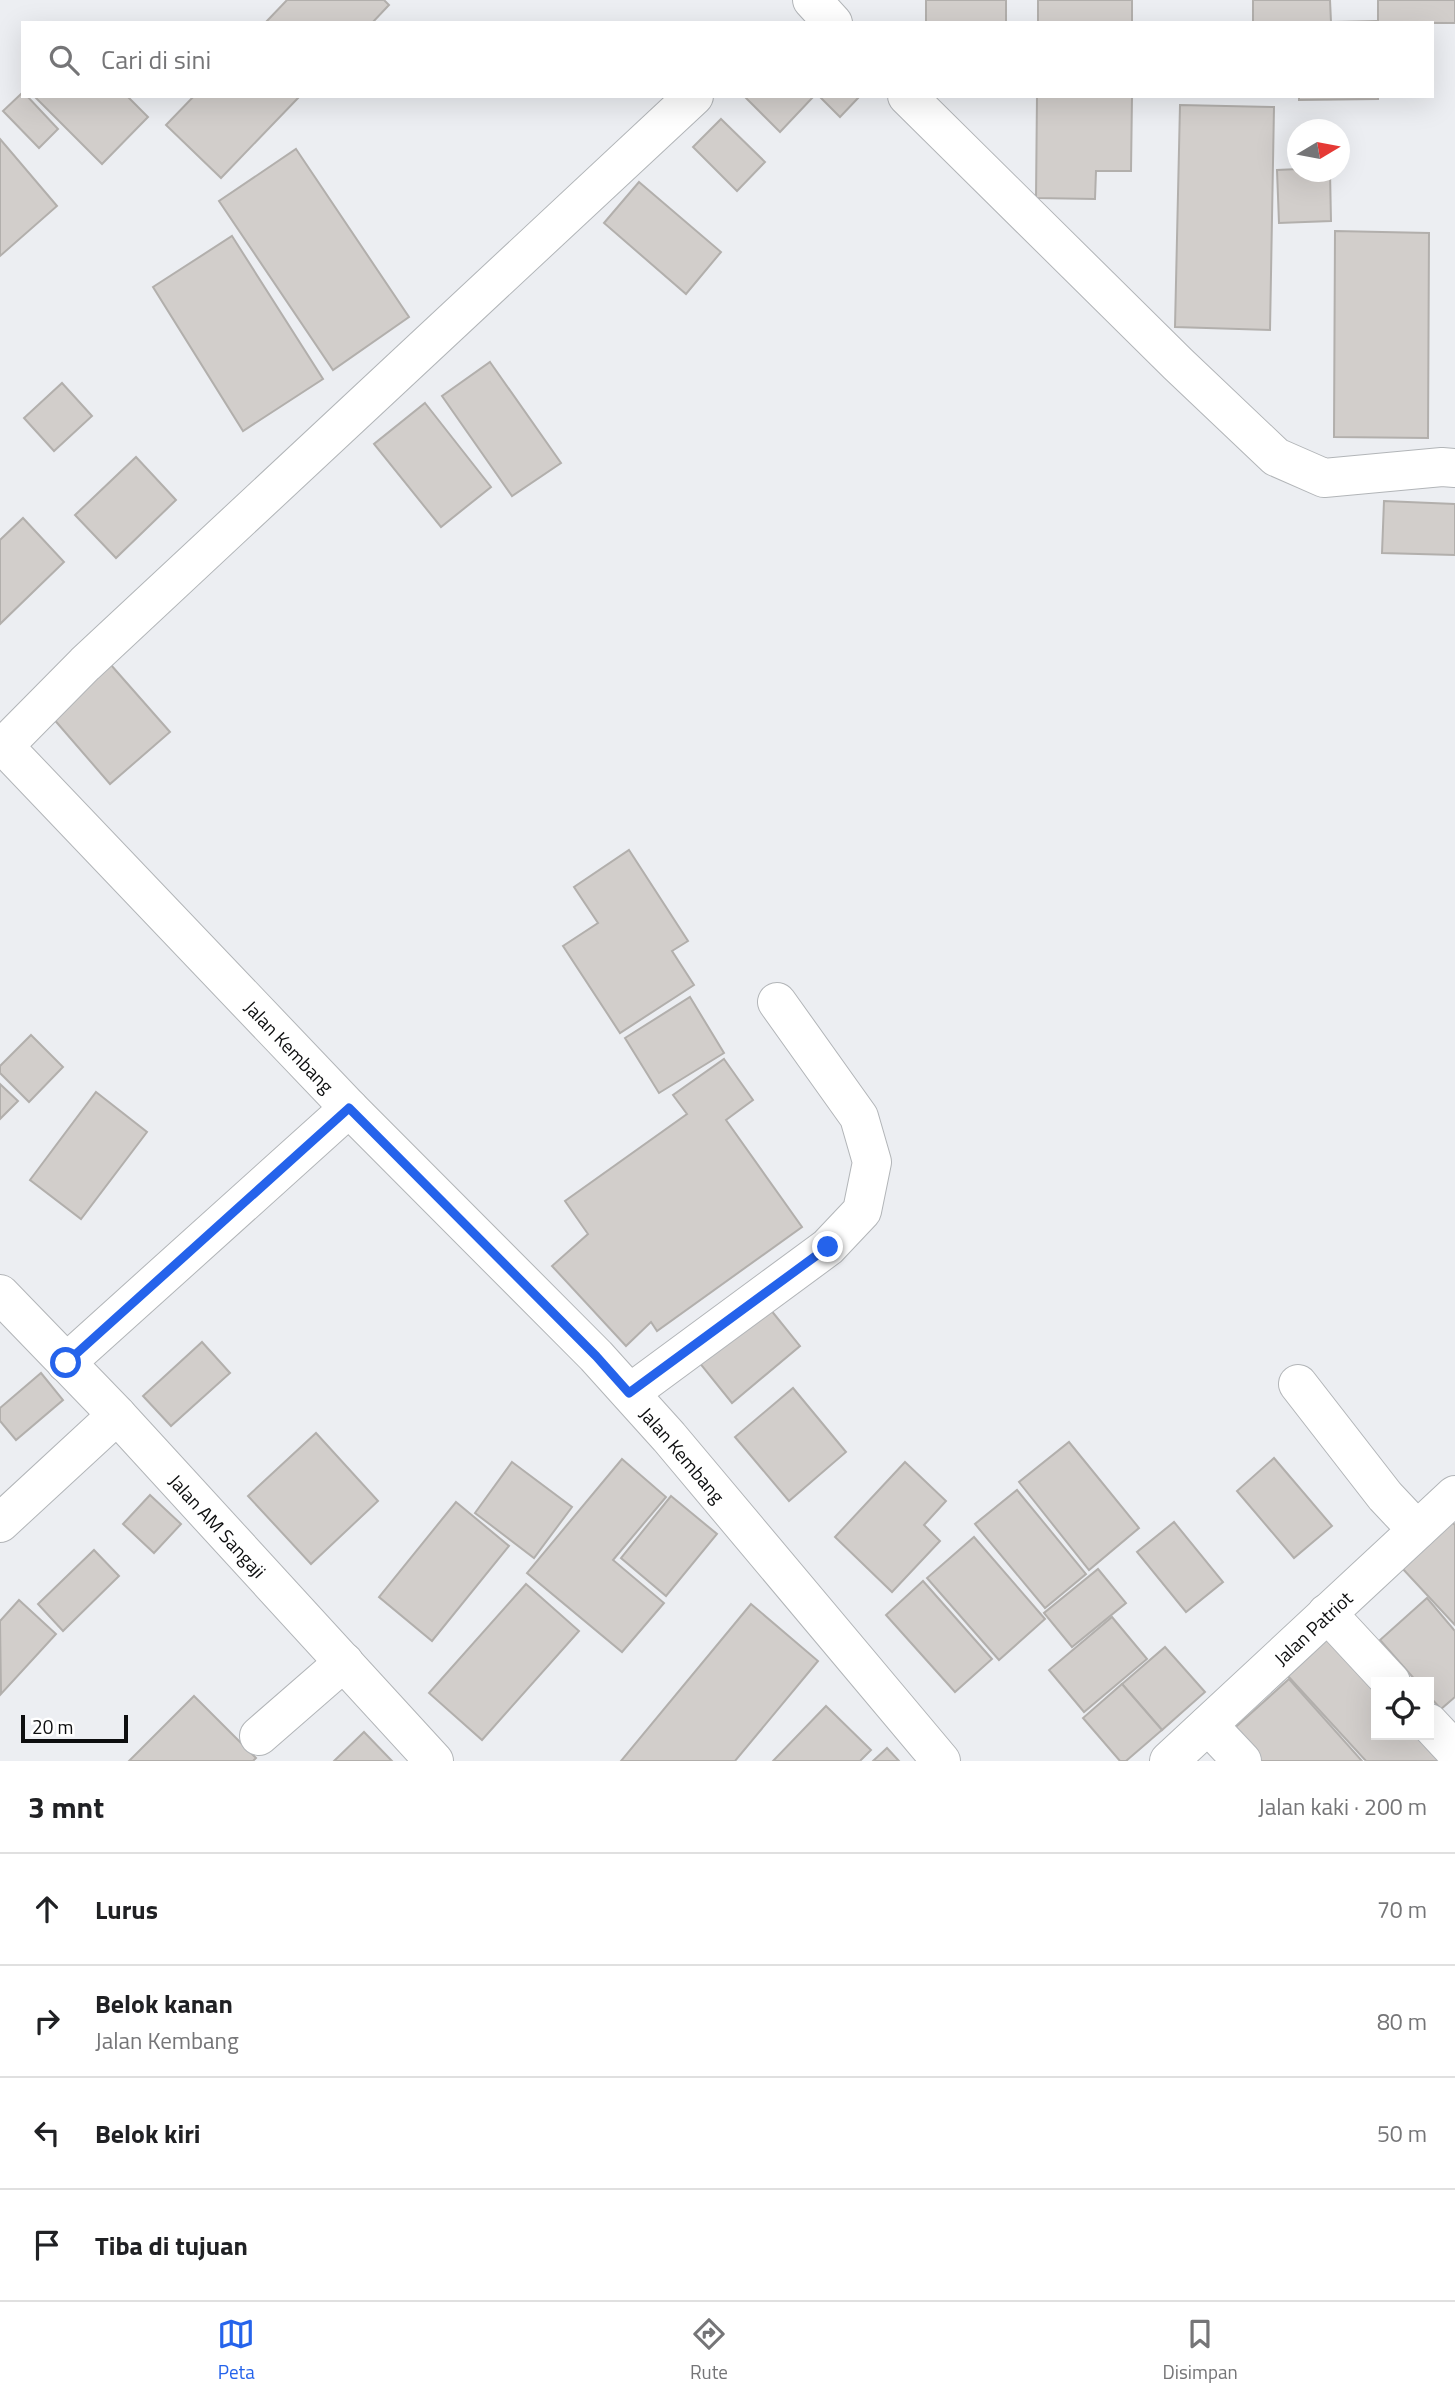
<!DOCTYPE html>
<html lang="id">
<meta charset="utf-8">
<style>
:root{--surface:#fff;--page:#f6f6f6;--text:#202124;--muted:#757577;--line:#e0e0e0;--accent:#2563eb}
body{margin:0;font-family:"Titillium Web",sans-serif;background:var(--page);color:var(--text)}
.controls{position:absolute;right:21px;bottom:21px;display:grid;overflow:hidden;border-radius:0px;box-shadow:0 7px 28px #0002}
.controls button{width:63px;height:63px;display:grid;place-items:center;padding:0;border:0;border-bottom:2px solid var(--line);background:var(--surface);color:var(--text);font:35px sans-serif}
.compass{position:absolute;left:1287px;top:119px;width:63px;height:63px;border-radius:50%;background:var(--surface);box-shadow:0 7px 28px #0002;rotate:80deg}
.scale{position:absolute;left:21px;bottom:18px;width:107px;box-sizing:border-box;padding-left:7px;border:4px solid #0d0e0f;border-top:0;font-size:19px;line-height:24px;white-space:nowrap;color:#0d0e0f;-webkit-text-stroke:5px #fff;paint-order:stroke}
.stop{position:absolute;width:21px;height:21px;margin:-16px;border:5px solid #2563eb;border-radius:50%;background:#fff}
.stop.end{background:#2563eb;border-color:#fff;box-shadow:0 2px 7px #0008}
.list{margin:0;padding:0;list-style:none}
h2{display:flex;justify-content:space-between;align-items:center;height:91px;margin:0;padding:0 28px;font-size:30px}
h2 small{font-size:23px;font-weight:400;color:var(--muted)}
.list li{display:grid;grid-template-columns:46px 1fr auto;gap:21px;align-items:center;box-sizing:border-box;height:112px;padding:0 28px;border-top:2px solid var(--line)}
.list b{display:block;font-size:26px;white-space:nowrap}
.list p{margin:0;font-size:23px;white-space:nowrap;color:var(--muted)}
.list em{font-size:23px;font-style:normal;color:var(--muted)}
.icon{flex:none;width:38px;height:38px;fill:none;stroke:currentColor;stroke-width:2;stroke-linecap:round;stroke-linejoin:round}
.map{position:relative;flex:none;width:1455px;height:1761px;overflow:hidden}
.search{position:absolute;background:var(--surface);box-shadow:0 7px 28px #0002;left:21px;right:21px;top:21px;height:77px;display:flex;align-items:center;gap:18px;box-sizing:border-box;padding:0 24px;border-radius:0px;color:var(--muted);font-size:26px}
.sheet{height:539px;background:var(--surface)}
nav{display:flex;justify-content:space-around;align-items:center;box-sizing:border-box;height:98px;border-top:2px solid var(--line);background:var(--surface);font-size:19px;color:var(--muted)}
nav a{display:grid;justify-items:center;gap:4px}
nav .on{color:var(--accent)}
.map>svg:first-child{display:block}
</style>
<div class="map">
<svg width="1455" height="1761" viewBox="0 0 1455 1761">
<rect width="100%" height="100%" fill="#eceef2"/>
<g fill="#d2cecb" stroke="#b2afac" stroke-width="2">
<path d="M287,0H384L389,5L372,23H265Z"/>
<rect x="926" y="0" width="80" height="23"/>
<rect x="1038" y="0" width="94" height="23"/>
<path d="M1253,0H1330L1331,22L1376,21V23H1253Z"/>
<rect x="1378" y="0" width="77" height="23"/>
<path d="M23,92V96H27L58,129L39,148L3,111Z"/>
<path d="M34,96H127L148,117L102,164Z"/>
<path d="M194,96H300L221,178L166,125Z"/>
<path d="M744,96H814L780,132Z"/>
<path d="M819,96H860L840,117Z"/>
<path d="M1037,96H1132L1131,171H1096L1095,199L1036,198Z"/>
<path d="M1299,96H1378V99L1299,100Z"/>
<path d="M1180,105L1274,107L1270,330L1175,327Z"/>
<path d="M721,119L765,162L737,191L693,147Z"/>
<path d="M0,139L57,206L0,256Z"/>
<path d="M296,149L409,317L333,370L219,201Z"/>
<path d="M1298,169V172H1330L1331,221L1279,223L1277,170Z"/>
<path d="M639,182L721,252L686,294L604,223Z"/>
<path d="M1335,231L1429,233L1428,438L1334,437Z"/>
<path d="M232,236L323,379L243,431L153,287Z"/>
<path d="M490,362L561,463L512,496L442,396Z"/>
<path d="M62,383L92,416L54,451L24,418Z"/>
<path d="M425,403L491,487L441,527L374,444Z"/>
<path d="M136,457L176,500L116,558L75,515Z"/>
<path d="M1384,501L1455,504V555L1382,553Z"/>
<path d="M23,518L64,562L0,624V540Z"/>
<path d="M111,665L170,732L110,784L52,717Z"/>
<path d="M629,850L688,941L672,951L694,985L620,1033L563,946L598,923L574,887Z"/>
<path d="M690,997L724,1053L659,1093L625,1038Z"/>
<path d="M31,1035L63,1067L29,1102L0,1073V1066Z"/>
<path d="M724,1059L753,1100L726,1120L802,1227L657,1331L651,1322L626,1346L552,1266L588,1234L565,1201L687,1114L673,1095Z"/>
<path d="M0,1084L18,1101L0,1119Z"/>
<path d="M96,1092L147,1132L81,1219L30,1180Z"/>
<path d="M766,1304L800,1346L732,1403L698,1361Z"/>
<path d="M202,1342L230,1373L171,1426L143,1396Z"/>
<path d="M41,1373L63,1400L16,1440L0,1421V1408Z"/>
<path d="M793,1388L846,1452L789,1501L735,1437Z"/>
<path d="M316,1433L378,1501L311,1564L248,1496Z"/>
<path d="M1069,1442L1139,1528L1089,1570L1019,1482Z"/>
<path d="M1274,1458L1332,1526L1294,1558L1237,1491Z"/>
<path d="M622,1459L666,1497L613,1560L664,1603L622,1652L527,1573Z"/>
<path d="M512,1462L572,1507L534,1558L475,1513Z"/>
<path d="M905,1462L946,1501L924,1525L940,1541L892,1592L835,1537Z"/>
<path d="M1017,1490L1086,1574L1045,1608L975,1524Z"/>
<path d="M150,1495L181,1524L154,1553L123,1524Z"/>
<path d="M671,1496L717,1534L666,1596L621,1558Z"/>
<path d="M456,1502L509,1546L432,1641L379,1597Z"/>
<path d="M1174,1522L1223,1582L1186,1612L1137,1552Z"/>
<path d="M1452,1522L1455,1525V1625L1402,1568Z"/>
<path d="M974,1537L1045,1619L999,1660L927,1578Z"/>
<path d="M94,1550L119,1576L63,1631L38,1604Z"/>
<path d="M1098,1569L1126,1603L1072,1647L1044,1613Z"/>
<path d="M923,1581L992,1659L955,1692L886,1615Z"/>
<path d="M526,1584L579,1631L482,1740L429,1693Z"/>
<path d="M1427,1598L1455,1631V1697L1441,1709L1429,1696V1682H1417L1380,1640Z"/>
<path d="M19,1600L56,1634L1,1694L0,1621Z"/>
<path d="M751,1604L818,1661L735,1761H621Z"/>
<path d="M1112,1617L1147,1659L1084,1712L1049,1670Z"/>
<path d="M1332,1633L1376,1682V1735H1426L1450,1761H1366L1287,1675Z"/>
<path d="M1165,1647L1205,1692L1162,1730L1122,1684Z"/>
<path d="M1289,1679L1362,1761H1254L1229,1733Z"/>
<path d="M1122,1684L1162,1730L1126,1761H1120L1083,1718Z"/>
<path d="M194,1696L256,1758L253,1761H129Z"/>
<path d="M826,1706L871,1750L860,1761H773Z"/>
<path d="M364,1732L392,1761H334Z"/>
<path d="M887,1748L899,1761H873Z"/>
</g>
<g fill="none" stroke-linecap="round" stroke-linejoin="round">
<g stroke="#b2b5b8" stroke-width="40">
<g id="minor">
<path d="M812,0L833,23"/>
<path d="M907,96L1178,364L1276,457L1324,478L1442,467L1455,468"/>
<path id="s1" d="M0,742L349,1108L596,1356L669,1437L941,1761"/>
<path d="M4,746L85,664L694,96"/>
<path d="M66,1363L349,1108"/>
<path d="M1298,1384L1385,1496L1417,1530"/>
<path d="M630,1393L828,1247L862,1211L872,1162L859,1117L777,1002"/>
<path d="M0,1523L117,1415"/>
<path d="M1327,1613L1391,1682"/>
<path d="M1429,1723L1455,1751"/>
<path d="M1208,1725L1242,1761"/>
<path d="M259,1736L344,1662"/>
<path id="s2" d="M1169,1761L1455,1495"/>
</g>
</g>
<g stroke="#b2b5b8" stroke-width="40">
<g id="highway">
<path id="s3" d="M0,1294L117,1415L434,1761"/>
</g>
</g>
<use href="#minor" stroke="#fff" stroke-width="38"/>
<use href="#highway" stroke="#fff" stroke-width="38"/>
</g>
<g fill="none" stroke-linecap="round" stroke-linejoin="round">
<path stroke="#2563eb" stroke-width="9" d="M66,1363L349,1108L596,1356L629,1393L828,1247"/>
</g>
<g text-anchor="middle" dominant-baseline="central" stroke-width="5" stroke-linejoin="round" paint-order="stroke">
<g font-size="19" fill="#0d0e0f" stroke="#fff">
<text stroke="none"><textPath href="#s1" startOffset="420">Jalan Kembang</textPath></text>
<text stroke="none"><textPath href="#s1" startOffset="987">Jalan Kembang</textPath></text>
<text stroke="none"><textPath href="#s3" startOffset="318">Jalan AM Sangaji</textPath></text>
<text stroke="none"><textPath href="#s2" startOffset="196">Jalan Patriot</textPath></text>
</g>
</g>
</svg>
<div class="controls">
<button><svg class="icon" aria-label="locate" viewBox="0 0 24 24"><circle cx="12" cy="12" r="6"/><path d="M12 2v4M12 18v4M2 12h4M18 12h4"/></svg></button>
</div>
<svg class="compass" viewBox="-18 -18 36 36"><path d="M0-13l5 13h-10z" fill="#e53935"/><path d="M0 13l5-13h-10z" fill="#757577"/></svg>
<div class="scale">20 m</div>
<div class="stop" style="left:66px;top:1363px"></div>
<div class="stop end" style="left:828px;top:1247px"></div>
<div class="search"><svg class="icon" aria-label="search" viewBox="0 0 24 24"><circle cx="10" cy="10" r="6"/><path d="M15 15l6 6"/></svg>Cari di sini</div>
</div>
<section class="sheet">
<h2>3 mnt<small>Jalan kaki · 200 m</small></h2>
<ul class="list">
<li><svg class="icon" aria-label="ahead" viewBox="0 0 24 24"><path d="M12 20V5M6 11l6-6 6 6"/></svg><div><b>Lurus</b></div><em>70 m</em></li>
<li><svg class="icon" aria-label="right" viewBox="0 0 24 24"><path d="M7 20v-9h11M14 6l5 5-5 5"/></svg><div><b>Belok kanan</b><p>Jalan Kembang</p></div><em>80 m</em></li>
<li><svg class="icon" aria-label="left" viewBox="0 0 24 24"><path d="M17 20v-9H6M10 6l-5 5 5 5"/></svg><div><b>Belok kiri</b></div><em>50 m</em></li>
<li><svg class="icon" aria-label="arrive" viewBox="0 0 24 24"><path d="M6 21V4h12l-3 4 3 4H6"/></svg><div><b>Tiba di tujuan</b></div></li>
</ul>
</section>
<nav>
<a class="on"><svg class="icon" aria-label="map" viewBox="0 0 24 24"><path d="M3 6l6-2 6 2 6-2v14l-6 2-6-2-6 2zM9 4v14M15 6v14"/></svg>Peta</a>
<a><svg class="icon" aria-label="directions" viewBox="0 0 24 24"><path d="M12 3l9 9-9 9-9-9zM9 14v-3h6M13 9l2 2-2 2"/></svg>Rute</a>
<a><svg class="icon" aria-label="saved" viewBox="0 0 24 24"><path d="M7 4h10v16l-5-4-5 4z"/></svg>Disimpan</a>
</nav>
